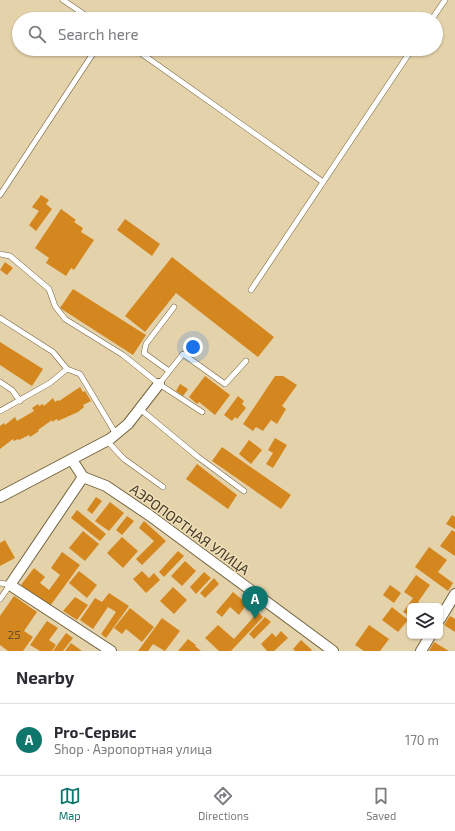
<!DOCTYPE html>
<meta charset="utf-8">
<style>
:root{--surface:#fff;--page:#f2f2f3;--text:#2b2b33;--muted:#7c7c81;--line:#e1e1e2;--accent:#0f766e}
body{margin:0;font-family:"Exo 2",sans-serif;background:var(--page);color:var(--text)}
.controls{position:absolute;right:12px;bottom:12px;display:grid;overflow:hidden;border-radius:6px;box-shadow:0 1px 3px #0004}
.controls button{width:36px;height:36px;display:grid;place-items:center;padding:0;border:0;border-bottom:1px solid var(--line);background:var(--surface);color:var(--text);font:20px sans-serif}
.you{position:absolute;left:193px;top:347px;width:14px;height:14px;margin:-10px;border:3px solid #fff;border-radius:50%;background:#1a73e8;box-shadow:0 0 0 6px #1a73e833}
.badge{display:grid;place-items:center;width:26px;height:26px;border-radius:50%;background:var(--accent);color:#fff;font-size:13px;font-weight:700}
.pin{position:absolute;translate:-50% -33px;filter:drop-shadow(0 1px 2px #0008)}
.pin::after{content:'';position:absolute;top:21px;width:14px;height:12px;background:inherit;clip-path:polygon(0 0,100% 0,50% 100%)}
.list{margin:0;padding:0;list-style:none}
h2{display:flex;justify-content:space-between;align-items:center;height:52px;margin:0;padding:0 16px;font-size:17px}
h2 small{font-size:13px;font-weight:400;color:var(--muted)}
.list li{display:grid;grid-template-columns:26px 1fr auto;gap:12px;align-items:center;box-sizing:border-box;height:72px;padding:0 16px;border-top:1px solid var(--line)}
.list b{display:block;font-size:15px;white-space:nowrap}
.list p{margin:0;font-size:13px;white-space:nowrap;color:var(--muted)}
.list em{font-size:13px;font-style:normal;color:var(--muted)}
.icon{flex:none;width:22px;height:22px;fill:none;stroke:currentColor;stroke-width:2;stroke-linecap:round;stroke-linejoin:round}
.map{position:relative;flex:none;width:455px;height:651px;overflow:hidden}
.search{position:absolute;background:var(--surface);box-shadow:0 1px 3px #0004;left:12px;right:12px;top:12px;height:44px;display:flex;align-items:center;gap:10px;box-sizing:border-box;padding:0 14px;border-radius:22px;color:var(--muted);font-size:15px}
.sheet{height:124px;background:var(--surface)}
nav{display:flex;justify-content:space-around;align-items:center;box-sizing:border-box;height:56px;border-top:1px solid var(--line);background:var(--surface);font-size:11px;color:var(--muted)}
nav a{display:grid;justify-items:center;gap:2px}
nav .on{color:var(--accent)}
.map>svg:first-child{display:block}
</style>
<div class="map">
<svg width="455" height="651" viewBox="0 0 455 651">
<rect width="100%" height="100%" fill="#e4d2aa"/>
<g fill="#d5871f">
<path d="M41,195L49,200L46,204L52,209L36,231L29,225L39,211L32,207Z"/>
<path d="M61,209L76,220L74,222L83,228L81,232L94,240L74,270L71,268L66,276L46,263L49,258L35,248Z"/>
<path d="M125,219L160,244L152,256L117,230Z"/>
<path d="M172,257L274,337L258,357L176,293L145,332L125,316Z"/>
<path d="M5,262L13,268L7,275L0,270Z"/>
<path d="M73,289L146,335L133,355L60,308Z"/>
<path d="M0,342L43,369L32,386L0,365Z"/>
<path d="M205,376L230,395L215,415L199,402L197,404L189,397Z"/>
<path d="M275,376H283L297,385L282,406L286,409L277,424L271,420L263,431L256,427L253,431L243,424Z"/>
<path d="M180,384L188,389L183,396L176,391Z"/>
<path d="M80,387L83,392L85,391L91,401L83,405L84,407L78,412L58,421L57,419L52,422V420L38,430L39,431L30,437L29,435L19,440L18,439L14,441L13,439L0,449V426L4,423L5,425L15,417L17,421L34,411L32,408L38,404L39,406L43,404L44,406L53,398L55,402L58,400L59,401Z"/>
<path d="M238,396L244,401L242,404L246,408L237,419L235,417L232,421L224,415Z"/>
<path d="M275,438L287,445L273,468L266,464L273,453L268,450Z"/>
<path d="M249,440L262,450L251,464L239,454Z"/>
<path d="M222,447L291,495L281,509L212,461Z"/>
<path d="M197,464L237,495L228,509L186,479Z"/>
<path d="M96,497L102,501L92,514L87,510Z"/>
<path d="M110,502L124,513L109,531L95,521Z"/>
<path d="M77,510L106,534L100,541L71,518Z"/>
<path d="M452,515L455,517V529L446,524Z"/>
<path d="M127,516L134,521L122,535L116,530Z"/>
<path d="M144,521L166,541L142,565L136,559L154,541L139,528Z"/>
<path d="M452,530L455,532V556L440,546Z"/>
<path d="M83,531L99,544L85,561L69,548Z"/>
<path d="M122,537L138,551L123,568L107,553Z"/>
<path d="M5,540L15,558L0,566V543Z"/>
<path d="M429,547L447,560L438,572L453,583L448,591L415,567Z"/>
<path d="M178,551L184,556L164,577L159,572Z"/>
<path d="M62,552L80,565L50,606L21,585L34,568L45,577L40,583L49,590L60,575L51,568Z"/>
<path d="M185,561L196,571L182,586L171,576Z"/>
<path d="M79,571L97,585L87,598L69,583Z"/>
<path d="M142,571L149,578L154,573L160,580L146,593L133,579Z"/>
<path d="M204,572L211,578L196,594L190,587Z"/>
<path d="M416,575L430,585L418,602L424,606H410V616L403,612L413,598L404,592Z"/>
<path d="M214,578L219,584L205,598L200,593Z"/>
<path d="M390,585L401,593L394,603L383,595Z"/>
<path d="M173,587L187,600L174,614L160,601Z"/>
<path d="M233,592L247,604L239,615L230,607L222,617L216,612Z"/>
<path d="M109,593L129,606L106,638L101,634L116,612L108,607L93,629L80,620L95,598L102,602Z"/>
<path d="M14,596L37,612L24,631L33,637L23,651H8L0,645V616Z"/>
<path d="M75,597L88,605L77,620L63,611Z"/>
<path d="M392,607L408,620L398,632L382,620Z"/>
<path d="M130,608L154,627L142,642L126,629L122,634L114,628Z"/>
<path d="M258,612L263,617L231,651H219L205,638L218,625L234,639Z"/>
<path d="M450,616L455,619V632L444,625Z"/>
<path d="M265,617L271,622L254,639L249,634Z"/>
<path d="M162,618L180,631L165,651L153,644L148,651H138Z"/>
<path d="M47,621L58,628L49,640L56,645L52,651H40L30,645Z"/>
<path d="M369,625L389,639L380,651H364L355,645Z"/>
<path d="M281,631L288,638L274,651H267L261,644L272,633L276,637Z"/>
<path d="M66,633L73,638L63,651H53Z"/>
<path d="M188,639L196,645L195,646L201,651H178Z"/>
<path d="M301,640L312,650L311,651H295L293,649Z"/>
<path d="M434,642L449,651H429Z"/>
<path d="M71,643L82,651H65Z"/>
</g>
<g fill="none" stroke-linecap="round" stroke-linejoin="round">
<g stroke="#74643f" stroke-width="6">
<g id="service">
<path d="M63,0L91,19"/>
<path d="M432,19L445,0"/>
<path d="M135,49L323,182"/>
<path d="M0,195L96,49"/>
<path d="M0,254L10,256L49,289L55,306L65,319L123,355L159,384L183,354L225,384L246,361"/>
<path d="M251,290L412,49"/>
<path d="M0,318L53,352L67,369"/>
<path d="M169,371L144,353L146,344L174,307"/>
<path d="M0,382L12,390L20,401"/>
<path d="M159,384L202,412"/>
<path d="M140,409L198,457L244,491"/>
<path d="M0,411L50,383L67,369L80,374L116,434"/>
<path d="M107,441L124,459L163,487"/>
<path d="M0,583L10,585L0,599"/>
</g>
</g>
<g stroke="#74643f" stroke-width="12">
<g id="minor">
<path d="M72,460L83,477L106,486L149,515L333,651"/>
<path d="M83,477L10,585L111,651"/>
<path d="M0,497L110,439L128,424L159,384"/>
<path d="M440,619L455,594"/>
<path d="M421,651L430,636"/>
</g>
</g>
<use href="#service" stroke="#fff" stroke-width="5"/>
<use href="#minor" stroke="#fff" stroke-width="10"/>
</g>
<g text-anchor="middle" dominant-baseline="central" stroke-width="3" stroke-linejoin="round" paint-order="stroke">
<g font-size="12" fill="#684f29">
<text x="14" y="634">25</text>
</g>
<g font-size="14" fill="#433c2c" stroke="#f1dfb7">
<text transform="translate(190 529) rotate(36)">АЭРОПОРТНАЯ УЛИЦА</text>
</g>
</g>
</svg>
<div class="controls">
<button><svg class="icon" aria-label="layers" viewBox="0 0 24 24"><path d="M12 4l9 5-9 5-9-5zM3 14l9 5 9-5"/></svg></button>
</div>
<div class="you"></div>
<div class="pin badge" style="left:255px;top:619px">A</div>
<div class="search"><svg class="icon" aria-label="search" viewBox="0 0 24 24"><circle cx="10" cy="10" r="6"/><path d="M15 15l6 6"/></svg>Search here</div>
</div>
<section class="sheet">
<h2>Nearby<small></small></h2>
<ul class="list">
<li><span class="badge">A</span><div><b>Pro-Сервис</b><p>Shop · Аэропортная улица</p></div><em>170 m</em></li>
</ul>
</section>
<nav>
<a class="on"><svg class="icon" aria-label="map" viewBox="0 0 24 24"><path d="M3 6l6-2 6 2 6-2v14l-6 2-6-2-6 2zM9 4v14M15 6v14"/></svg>Map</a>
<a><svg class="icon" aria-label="directions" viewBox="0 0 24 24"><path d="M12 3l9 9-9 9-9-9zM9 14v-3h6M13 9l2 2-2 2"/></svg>Directions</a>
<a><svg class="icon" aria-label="saved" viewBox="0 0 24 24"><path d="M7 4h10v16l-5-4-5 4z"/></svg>Saved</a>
</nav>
